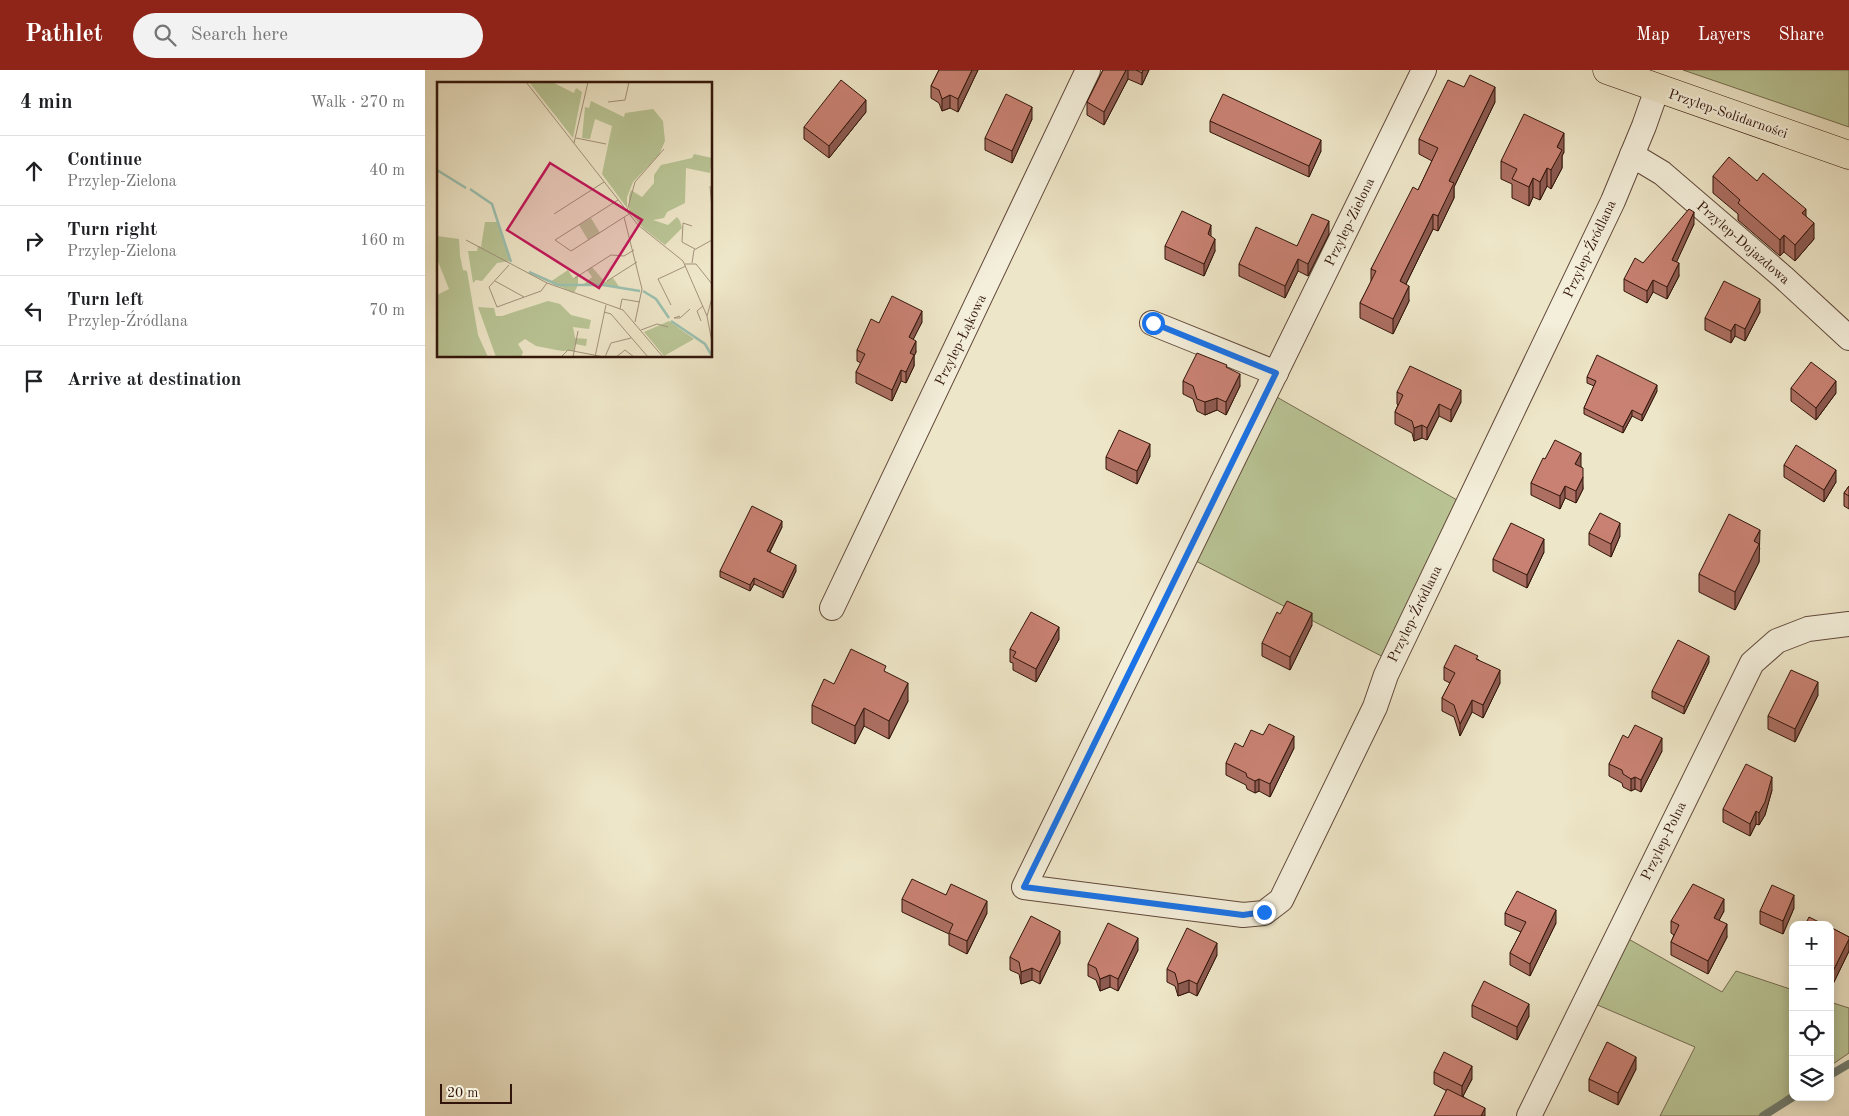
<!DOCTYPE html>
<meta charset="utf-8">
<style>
:root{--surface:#fff;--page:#f2f2f2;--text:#202124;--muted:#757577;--line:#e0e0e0;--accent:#8f2418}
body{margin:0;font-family:"Old Standard TT",serif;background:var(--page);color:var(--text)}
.controls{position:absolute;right:15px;bottom:15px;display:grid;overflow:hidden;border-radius:10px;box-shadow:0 2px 12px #0003}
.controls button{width:45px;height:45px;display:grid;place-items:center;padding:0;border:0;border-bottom:1px solid var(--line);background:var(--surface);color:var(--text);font:25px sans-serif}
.scale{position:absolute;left:15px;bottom:12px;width:72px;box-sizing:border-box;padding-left:5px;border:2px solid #32150a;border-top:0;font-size:14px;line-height:18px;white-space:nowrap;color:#32150a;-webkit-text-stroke:4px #f4efdb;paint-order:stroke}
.stop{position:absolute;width:15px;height:15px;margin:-11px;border:4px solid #1a73e8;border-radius:50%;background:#fff}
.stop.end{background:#1a73e8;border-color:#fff;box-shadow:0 1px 5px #0008}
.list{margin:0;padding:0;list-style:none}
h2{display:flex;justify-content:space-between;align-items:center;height:65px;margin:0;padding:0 20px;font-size:21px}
h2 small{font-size:16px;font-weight:400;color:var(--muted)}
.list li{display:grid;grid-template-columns:32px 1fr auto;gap:15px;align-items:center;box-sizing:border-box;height:70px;padding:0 20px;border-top:1px solid var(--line)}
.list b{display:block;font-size:19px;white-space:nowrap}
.list p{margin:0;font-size:16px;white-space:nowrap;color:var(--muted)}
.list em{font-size:16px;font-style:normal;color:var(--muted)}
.icon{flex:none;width:28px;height:28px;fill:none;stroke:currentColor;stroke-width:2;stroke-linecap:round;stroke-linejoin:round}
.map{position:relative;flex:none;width:1424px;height:1046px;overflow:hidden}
header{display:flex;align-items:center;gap:30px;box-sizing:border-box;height:70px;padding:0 25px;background:var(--accent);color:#fff}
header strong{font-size:24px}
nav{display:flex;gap:28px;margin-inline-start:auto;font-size:18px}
.search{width:350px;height:45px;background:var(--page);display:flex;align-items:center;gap:12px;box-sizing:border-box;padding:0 18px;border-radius:28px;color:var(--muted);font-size:19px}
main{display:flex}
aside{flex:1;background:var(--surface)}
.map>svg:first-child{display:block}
</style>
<header>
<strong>Pathlet</strong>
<div class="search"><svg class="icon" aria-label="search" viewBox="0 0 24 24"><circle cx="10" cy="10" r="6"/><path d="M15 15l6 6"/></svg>Search here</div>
<nav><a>Map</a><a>Layers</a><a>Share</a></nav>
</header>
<main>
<aside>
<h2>4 min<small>Walk · 270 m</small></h2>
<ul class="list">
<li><svg class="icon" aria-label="ahead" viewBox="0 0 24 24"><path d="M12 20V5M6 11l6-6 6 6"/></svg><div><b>Continue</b><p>Przylep-Zielona</p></div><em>40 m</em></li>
<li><svg class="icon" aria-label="right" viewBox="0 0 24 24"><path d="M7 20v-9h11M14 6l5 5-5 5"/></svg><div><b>Turn right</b><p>Przylep-Zielona</p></div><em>160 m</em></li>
<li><svg class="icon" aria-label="left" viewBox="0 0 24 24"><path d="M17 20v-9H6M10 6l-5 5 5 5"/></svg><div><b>Turn left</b><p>Przylep-Źródlana</p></div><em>70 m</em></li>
<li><svg class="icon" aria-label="arrive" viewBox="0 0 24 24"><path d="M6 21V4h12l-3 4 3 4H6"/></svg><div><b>Arrive at destination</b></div></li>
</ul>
</aside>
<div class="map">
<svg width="1424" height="1046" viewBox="0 0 1424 1046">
<rect width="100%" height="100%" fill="#eee6c8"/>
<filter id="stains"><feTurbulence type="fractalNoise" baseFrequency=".004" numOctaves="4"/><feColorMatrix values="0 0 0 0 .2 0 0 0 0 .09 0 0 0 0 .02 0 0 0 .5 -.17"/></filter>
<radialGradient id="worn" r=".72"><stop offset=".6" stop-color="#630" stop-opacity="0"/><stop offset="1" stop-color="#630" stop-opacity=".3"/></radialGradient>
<g fill="#b9c495" stroke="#766c50">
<path d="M1258,0H1424V57Z"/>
<path d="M850,326L1046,438L972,594L765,488Z"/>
<path d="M1193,863L1297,922L1311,901L1368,920V1022L1334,1046H1235L1270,977L1161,930Z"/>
<path d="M1405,932L1424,938V983L1405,996Z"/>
</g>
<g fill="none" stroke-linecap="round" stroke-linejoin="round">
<g stroke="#717c6e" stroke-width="8">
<path d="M1405,1005L1424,994"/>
<path d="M1338,1046L1368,1027"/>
</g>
<g stroke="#61493a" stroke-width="26">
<g id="minor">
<path d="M999,0L599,817L818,845L839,843L856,830L950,637L961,605L1188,131L1219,56L1232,19"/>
<path d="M1207,85L1237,103L1358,207L1424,268"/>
<path d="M727,253L851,303"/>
<path d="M407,538L663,0"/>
<path d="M1104,1046L1327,593L1352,571L1383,559L1424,554"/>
</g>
</g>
<g stroke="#32150a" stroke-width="29">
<path id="major" d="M1182,0L1424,85"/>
</g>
<use href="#minor" stroke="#f4efdb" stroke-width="24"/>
<use href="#major" stroke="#eee6c8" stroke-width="28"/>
</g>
<g fill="#ac6f62" stroke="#32150a">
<path d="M514,0H553L533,42L525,38L517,41L514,33L506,28V16Z"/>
<path d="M678,0H724L717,15L703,9L679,55L662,45V32Z"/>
<path d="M1070,32L1029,117V128L1013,161L1008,159L981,214L984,231L968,264L935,248V233L946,212V199L993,120L1007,91L994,84V69Z"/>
<path d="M441,42L404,88L379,69V57Z"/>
<path d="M607,49L587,93L560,80V68Z"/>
<path d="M785,51L896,81L884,107L785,62Z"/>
<path d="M1139,82L1137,86V98L1126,119L1122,116L1115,130L1108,127L1104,136L1087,128V114L1076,109V91Z"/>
<path d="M1288,106L1332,111L1381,146L1389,169L1370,191L1359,182L1355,186L1313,150V144L1288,123Z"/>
<path d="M1269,154L1251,192L1254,206L1242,229L1228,222L1222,233L1199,221V209L1218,193Z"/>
<path d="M904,164L883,206L873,201L860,228L814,206V194L872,176Z"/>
<path d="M786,166L790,181L779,206L740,189V176Z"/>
<path d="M1335,242L1320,271L1310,266L1306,273L1280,260V248Z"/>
<path d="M497,252L488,269L491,282L489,286V296L481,313L476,311L467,331L431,313V302L436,293L432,291V280L454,253Z"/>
<path d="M802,298L815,316L801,345L792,340L780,345L772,341L768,329L758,324V311Z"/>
<path d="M1162,307L1232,321L1217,351L1207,346L1198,363L1159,344V338L1169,316L1162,313Z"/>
<path d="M1366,318L1411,323L1391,350L1366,331Z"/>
<path d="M972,322L1036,332L1026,352L1014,346L1002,370L997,368L989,371L987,363L970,354V342L973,335L972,334Z"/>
<path d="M725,386L712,414L681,399V387Z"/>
<path d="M1120,389L1156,396L1158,419L1151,433L1140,428L1135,439L1106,425V413Z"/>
<path d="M1359,395L1411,412L1399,432L1359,407Z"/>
<path d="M1424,416V439L1419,436V423Z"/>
<path d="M357,457L345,482L371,501L358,528L329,514L325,521L295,507V501Z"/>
<path d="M1164,463L1195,466L1186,487L1164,475Z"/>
<path d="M1335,478L1334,480V492L1310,540L1274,522V504Z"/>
<path d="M1119,482L1102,518L1068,501V489Z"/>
<path d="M887,555L865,600L837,586V573Z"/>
<path d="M634,569L611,612L588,600V593L585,592V579Z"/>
<path d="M1053,589L1075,613L1058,648L1047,642L1035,666L1029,647L1017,641V628L1025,613L1019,610V597Z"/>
<path d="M1284,592L1259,644L1227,628V621Z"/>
<path d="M461,602L483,631L464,669L439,656L430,674L387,653V635Z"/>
<path d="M1393,625L1370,672L1343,659V646Z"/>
<path d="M1203,668L1237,681L1216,722L1210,719L1206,721L1198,717L1197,713L1184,706V694Z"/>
<path d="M818,677L869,678L845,727L834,721L830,723L822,719L821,715L801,705V693Z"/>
<path d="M1347,720L1340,745L1334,755L1331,754L1325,766L1298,752V739Z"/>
<path d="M521,825L562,843L542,884L524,875V864L477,842V829Z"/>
<path d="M1369,838L1358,864L1335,854V841Z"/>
<path d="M1299,841L1294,850L1302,867L1283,904L1246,885V872L1249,865L1246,863V851Z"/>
<path d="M1080,843L1131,853L1105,906L1085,895V883L1096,862L1080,855Z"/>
<path d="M1405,857L1424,867V881L1408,914L1405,912Z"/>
<path d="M635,873L615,914L607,910L596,914L594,904L585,900V887Z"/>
<path d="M713,880L693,921L685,917L675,921L671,910L663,906V894Z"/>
<path d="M1368,880V894L1367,893Z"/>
<path d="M792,885L772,926L764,922L753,926L750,916L742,912V899Z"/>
<path d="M1047,935L1104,946L1092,970L1047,947Z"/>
<path d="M1211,999L1193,1035L1164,1021V1009Z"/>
<path d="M1009,1002L1047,1009L1038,1026L1060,1046L1022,1021L1009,1014Z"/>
</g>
<g fill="#8c5a50" stroke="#32150a">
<path d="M547,0H553L533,42V29Z"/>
<path d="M701,0H703V9L679,55V42Z"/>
<path d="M718,0H724L717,15V3Z"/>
<path d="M1070,17V32L1029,117V128L1013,161V146L1024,111Z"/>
<path d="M525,25V38L517,41V29Z"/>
<path d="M441,30V42L404,88V76Z"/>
<path d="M607,37V49L587,93V81Z"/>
<path d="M1139,63V82L1137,86V98L1126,119V100L1132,77Z"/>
<path d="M896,70V81L884,107V96Z"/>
<path d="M1122,98V116L1115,130V112Z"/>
<path d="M1108,108V127L1104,136V117Z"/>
<path d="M1381,139V156L1377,143Z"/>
<path d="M1269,142V154L1247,202V190Z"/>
<path d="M1008,144V159L975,226V211Z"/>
<path d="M904,151V164L883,206V194Z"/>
<path d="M1389,153V169L1370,191V175Z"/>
<path d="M786,155V168L783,164Z"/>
<path d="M1359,165V182L1355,186V170Z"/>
<path d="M790,169V181L779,206V194Z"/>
<path d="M873,189V201L860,228V216Z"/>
<path d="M1254,193V206L1242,229V217Z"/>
<path d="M1228,210V222L1222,233V221Z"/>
<path d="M984,216V231L968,264V249Z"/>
<path d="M1335,229V242L1320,271V259Z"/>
<path d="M497,241V252L484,278V267Z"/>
<path d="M1310,254V266L1306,273V261Z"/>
<path d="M491,271V282L489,286V296L481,313V302L485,283Z"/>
<path d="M476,300V311L467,331V320Z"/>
<path d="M815,304V316L801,345V332Z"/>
<path d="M1411,311V323L1391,350V338Z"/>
<path d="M1232,315V321L1217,351V345Z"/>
<path d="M1036,320V332L1026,352V340Z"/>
<path d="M792,328V340L780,345V332Z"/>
<path d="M1014,334V346L1002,370V358Z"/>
<path d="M1207,340V346L1198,363V357Z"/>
<path d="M997,355V368L989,371V358Z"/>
<path d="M725,374V386L712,414V401Z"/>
<path d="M1156,383V396L1150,407V394Z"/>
<path d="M1411,400V412L1399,432V420Z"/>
<path d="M1158,407V419L1151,433V421Z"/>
<path d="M1140,416V428L1135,439V426Z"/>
<path d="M357,451V457L342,487V481Z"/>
<path d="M1195,453V466L1186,487V474Z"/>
<path d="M1335,460L1334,492L1310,540V522L1329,471Z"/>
<path d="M1119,469V482L1102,518V505Z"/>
<path d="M371,495V501L358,528V522Z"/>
<path d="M329,508V514L325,521V515Z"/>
<path d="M887,543V555L865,600V587Z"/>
<path d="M634,557V569L611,612V599Z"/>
<path d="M1284,586V592L1259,644V637Z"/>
<path d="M1075,600V613L1058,648V635Z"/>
<path d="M1393,612V625L1370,672V659Z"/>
<path d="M483,613V631L464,669V651Z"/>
<path d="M1047,630V642L1035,666V654Z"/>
<path d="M439,638V656L430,674V656Z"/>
<path d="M869,666V678L845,727V714Z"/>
<path d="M1237,668V681L1216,722V710Z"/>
<path d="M1210,707V719L1206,721V709Z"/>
<path d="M1347,707V720L1340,745L1334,755V743Z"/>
<path d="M834,709V721L830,723V711Z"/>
<path d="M1331,741V754L1325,766V754Z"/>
<path d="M1369,825V838L1358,864V851Z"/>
<path d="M1299,829V841L1289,860V848Z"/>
<path d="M562,831V843L542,884V871Z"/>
<path d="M1131,840V853L1105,906V894Z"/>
<path d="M1302,854V867L1283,904V891Z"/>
<path d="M635,861V873L615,914V902Z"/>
<path d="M713,868V880L693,921V909Z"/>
<path d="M1424,869V881L1408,914V901Z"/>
<path d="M792,873V885L772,926V914Z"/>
<path d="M607,898V910L596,914V902Z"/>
<path d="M685,905V917L675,921V909Z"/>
<path d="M764,910V922L753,926V914Z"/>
<path d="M1104,934V946L1092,970V957Z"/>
<path d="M1211,987V999L1193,1035V1023Z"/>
<path d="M1047,996V1009L1037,1028V1016Z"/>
<path d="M1060,1038V1046H1056Z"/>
</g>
<g fill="#c88172" stroke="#32150a">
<path d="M514,0H547L533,29L525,25L517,29L514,20L506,16Z"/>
<path d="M678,0H701L679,42L662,32Z"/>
<path d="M711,0H718L717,3Z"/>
<path d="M1045,5L1070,17L1024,111L1029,113L1013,146L1008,144L975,211L984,216L968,249L935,233L951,201L946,199L988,117L993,120L1013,78L994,69L1023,10L1039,17Z"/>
<path d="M416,10L441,30L404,76L379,57Z"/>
<path d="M581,24L607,37L587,81L560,68Z"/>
<path d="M798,24L896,70L884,96L785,51Z"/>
<path d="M1099,44L1139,63L1132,77L1137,80L1126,100L1122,98L1115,112L1108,108L1104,117L1087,109L1092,99L1076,91Z"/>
<path d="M1304,87L1332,111L1338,103L1381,139L1377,143L1389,153L1370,175L1359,165L1355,170L1313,133L1315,130L1288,106Z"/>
<path d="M1264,139L1269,142L1247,190L1254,193L1242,217L1228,210L1222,221L1199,209L1210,188L1218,193Z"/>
<path d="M757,141L786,155L783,164L790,169L779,194L740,176Z"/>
<path d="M887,144L904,151L883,194L873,189L860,216L814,194L831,157L872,176Z"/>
<path d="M1299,211L1335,229L1320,259L1310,254L1306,261L1280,248Z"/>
<path d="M467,226L497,241L484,267L491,271L485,283L489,285L481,302L476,300L467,320L431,302L440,284L432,280L446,249L454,253Z"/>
<path d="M772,283L802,295L801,297L815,304L801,332L792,328L780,332L772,329L768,316L758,311Z"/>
<path d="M1172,285L1232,315L1217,345L1207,340L1198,357L1159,338L1171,311L1162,307Z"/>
<path d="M1386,292L1411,311L1391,338L1366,318Z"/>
<path d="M985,296L1036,320L1026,340L1014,334L1002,358L997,355L989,358L987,351L970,342L978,325L972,322Z"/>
<path d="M694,360L725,374L712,401L681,387Z"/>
<path d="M1130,370L1156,383L1150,394L1158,398V407L1151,421L1140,416L1135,426L1106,413L1118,388L1120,389Z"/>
<path d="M1371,375L1411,400L1399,420L1359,395Z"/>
<path d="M1424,416V426L1419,423Z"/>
<path d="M327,436L357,451L342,481L371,495L358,522L329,508L325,515L295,501Z"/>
<path d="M1175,443L1195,453L1186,474L1164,463Z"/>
<path d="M1304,444L1335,460L1329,471L1334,474L1310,522L1274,504Z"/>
<path d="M1086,453L1119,469L1102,505L1068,489Z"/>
<path d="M862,531L887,543L865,587L837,573L852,542L855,544Z"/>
<path d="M606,542L634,557L611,599L588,587L591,582L585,579Z"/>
<path d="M1253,570L1284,586L1259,637L1227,621Z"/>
<path d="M1030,575L1053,586L1051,589L1075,600L1058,635L1047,630L1035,654L1029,635L1017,628L1030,603L1019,597Z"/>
<path d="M426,579L461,596L459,601L483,613L464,651L439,638L430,656L387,635L399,609L409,614Z"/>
<path d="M1366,600L1393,612L1370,659L1343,646Z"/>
<path d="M844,654L869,666L845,714L834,709L830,711L822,707L821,703L801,693L810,673L818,677L826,660L838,665Z"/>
<path d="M1210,655L1237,668L1216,710L1210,707L1206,709L1198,704L1197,700L1184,694L1198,665L1203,668Z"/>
<path d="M1321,694L1347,707L1340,732L1334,743L1331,741L1325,754L1298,739Z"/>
<path d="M487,809L521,825L526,814L562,831L542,871L524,863L528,854L477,829Z"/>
<path d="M1268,814L1299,829L1289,848L1302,854L1283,891L1246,872L1254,855L1246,851Z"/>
<path d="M1347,815L1369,825L1358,851L1335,841Z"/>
<path d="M1092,821L1131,840L1105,894L1085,883L1101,852L1080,843Z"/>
<path d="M606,846L635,861L615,902L607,898L596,902L594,892L585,887Z"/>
<path d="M1384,847L1400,855H1380Z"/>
<path d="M683,853L713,868L693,909L685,905L675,909L671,898L663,894Z"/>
<path d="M1405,857L1424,867V869L1408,901L1405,900Z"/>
<path d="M762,858L792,873L772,914L764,910L753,914L750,903L742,899Z"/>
<path d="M1059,911L1104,934L1092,957L1047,935Z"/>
<path d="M1182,972L1211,987L1193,1023L1164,1009Z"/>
<path d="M1019,982L1047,996L1037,1016L1009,1002Z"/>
<path d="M1022,1019L1060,1038L1056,1046H1009Z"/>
</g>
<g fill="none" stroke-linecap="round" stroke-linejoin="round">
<path stroke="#1a73e8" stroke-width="6" d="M728,253L851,303L599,817L818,845L839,842"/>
</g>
<g text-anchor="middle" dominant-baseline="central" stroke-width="4.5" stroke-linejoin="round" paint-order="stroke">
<g font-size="14" fill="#32150a" stroke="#f4efdb">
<text transform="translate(1303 44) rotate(19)">Przylep-Solidarności</text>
<text transform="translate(925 152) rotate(-64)">Przylep-Zielona</text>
<text transform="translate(1318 173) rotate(41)">Przylep-Dojazdowa</text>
<text transform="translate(1165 179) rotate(-65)">Przylep-Źródlana</text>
<text transform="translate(536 270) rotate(-64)">Przylep-Łąkowa</text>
<text transform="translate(990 544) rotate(-64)">Przylep-Źródlana</text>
<text transform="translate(1239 771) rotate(-64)">Przylep-Polna</text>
</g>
</g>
<g transform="translate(12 12)">
<rect width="275" height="275" fill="#eee6c8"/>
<path d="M92,0H115L137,11L139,6L145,10L136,56ZM154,19L187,35L188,31L216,27L226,39L228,59L222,73L196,100L190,115V126L165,92L175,44L158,37L153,57L145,56L148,25L152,26ZM257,72L275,76L273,91L249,86L248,121L230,130L227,136L216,138L231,143L240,135L243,139L245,146L228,163L206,146L192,129V114L194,108L205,115L217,101V93L224,83L255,76ZM154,136L163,151L151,158L142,143ZM48,140H61L73,179L60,181L45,199L39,198L36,201L31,169H40L41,164L44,165ZM0,154L22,157L23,174L26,188L30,189L41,253L51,275H0V213L12,207L0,177ZM155,185L168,200L176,196L183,206L165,202L141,203L137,211L113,200L131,188L136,196L141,194V202L146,203L155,195L150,188ZM111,219L123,222L134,233L154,238L152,247L136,245L138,256L150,257L149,264L138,262L137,269H125L99,264L88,257L81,262L86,270L84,275H59L41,225L57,226L59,234H65ZM232,239L257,257L227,274L207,250Z" fill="#b9c495"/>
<path fill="none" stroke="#9bc0b0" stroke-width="2.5" d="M0,88L29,106M33,107L55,122L74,180M92,190L121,203H166L203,209M206,209L219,217L232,236M234,239L268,262L275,274"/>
<path fill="none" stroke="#a3927c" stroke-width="1" d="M89,0L201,143L246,179L270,234L275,260M171,20L188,18L192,0M139,56L169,62M137,61L151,0M273,104L275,127M181,118L118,158L134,169L192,132M190,129L198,100L227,67M117,132L167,100M187,135L205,207L198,240M255,144L246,141L245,160L258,167M29,158L110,201L186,228L226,275M255,181L257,168L275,158M248,182H259L275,202M72,183L52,205L60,225L104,209L110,201M138,196L174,173L187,174L197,168M58,199L87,215M170,199L200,180M234,223L221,197L249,184M183,227L185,217L203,220M167,230L174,232L211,275M243,234L237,236H243L253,227M270,234L275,216M264,239L260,229L266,224M204,248L220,242L231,245M124,275L131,268L167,275M136,275L141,249M158,275L169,223M168,275L174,261L194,256M179,275L188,268L197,275"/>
<path fill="#c2185b" fill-opacity="0.15" stroke="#c2185b" stroke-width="2.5" d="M113,81L205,138L162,206L70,148Z"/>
<rect width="275" height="275" fill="none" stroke="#32150a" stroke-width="2.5"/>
</g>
<rect width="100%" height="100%" filter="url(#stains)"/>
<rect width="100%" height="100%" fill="url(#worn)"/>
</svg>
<div class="controls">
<button>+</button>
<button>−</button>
<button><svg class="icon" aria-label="locate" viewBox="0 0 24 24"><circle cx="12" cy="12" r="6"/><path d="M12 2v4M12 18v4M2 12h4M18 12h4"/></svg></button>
<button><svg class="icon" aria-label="layers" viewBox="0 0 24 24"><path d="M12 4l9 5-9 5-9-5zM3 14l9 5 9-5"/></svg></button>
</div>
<div class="scale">20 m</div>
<div class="stop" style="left:728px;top:253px"></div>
<div class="stop end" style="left:839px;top:842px"></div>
</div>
</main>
